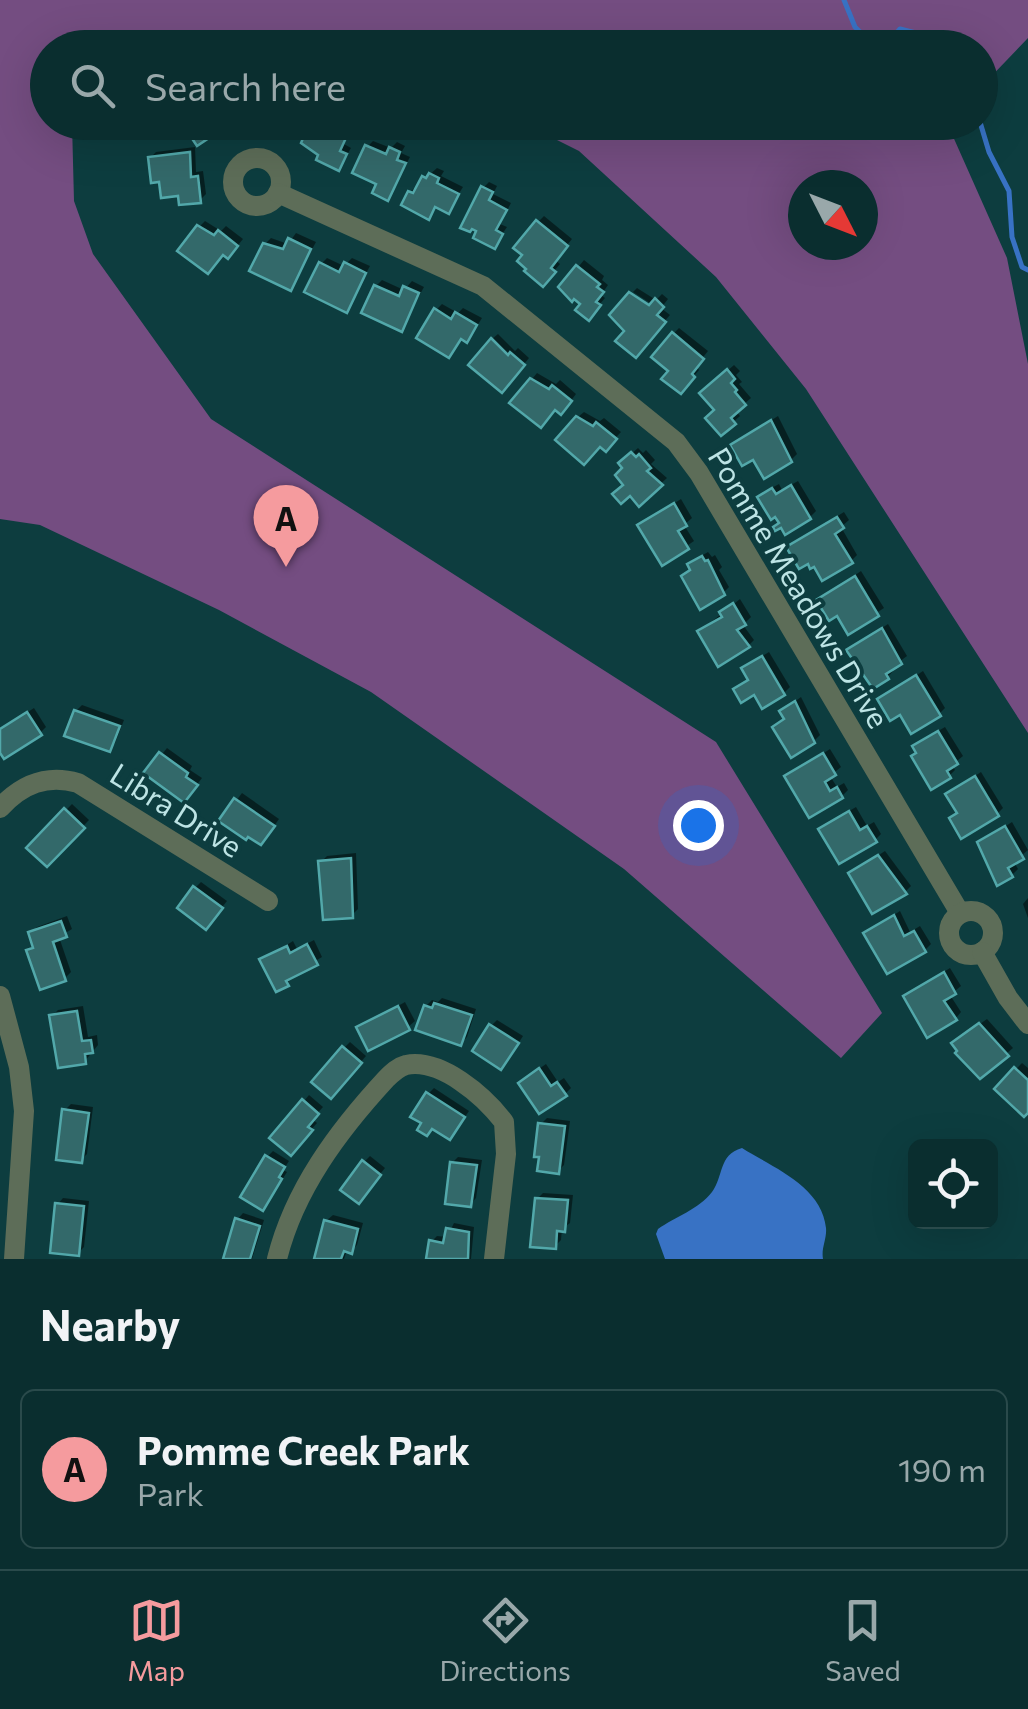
<!DOCTYPE html>
<style>
:root{--surface:#0a2e2f;--page:#183a3b;--text:#f1f3f6;--muted:#99a8aa;--line:#2a4a4b;--accent:#f59b9e}
body{margin:0;font-family:Commissioner,sans-serif;background:var(--page);color:var(--text)}
.controls{position:absolute;right:30px;bottom:30px;display:grid;overflow:hidden;border-radius:15px;box-shadow:0 10px 40px #0002}
.controls button{width:90px;height:90px;display:grid;place-items:center;padding:0;border:0;border-bottom:2px solid var(--line);background:var(--surface);color:var(--text);font:50px sans-serif}
.compass{position:absolute;left:788px;top:170px;width:90px;height:90px;border-radius:50%;background:var(--surface);box-shadow:0 10px 40px #0002;rotate:132deg}
.you{position:absolute;left:698px;top:825px;width:35px;height:35px;margin:-25px;border:8px solid #fff;border-radius:50%;background:#1a73e8;box-shadow:0 0 0 15px #1a73e833}
.badge{display:grid;place-items:center;width:65px;height:65px;border-radius:50%;background:var(--accent);color:#111;font-size:32px;font-weight:700}
.pin{position:absolute;translate:-50% -82px;filter:drop-shadow(0 2px 5px #0008)}
.pin::after{content:'';position:absolute;top:52px;width:35px;height:30px;background:inherit;clip-path:polygon(0 0,100% 0,50% 100%)}
.list{margin:0;padding:0;list-style:none}
h2{display:flex;justify-content:space-between;align-items:center;height:130px;margin:0;padding:0 40px;font-size:42px}
h2 small{font-size:32px;font-weight:400;color:var(--muted)}
.list li{display:grid;grid-template-columns:65px 1fr auto;gap:30px;align-items:center;box-sizing:border-box;height:160px;margin:0 20px 20px;padding:0 20px;border:2px solid var(--line);border-radius:15px}
.list b{display:block;font-size:38px;white-space:nowrap}
.list p{margin:0;font-size:32px;white-space:nowrap;color:var(--muted)}
.list em{font-size:32px;font-style:normal;color:var(--muted)}
.icon{flex:none;width:55px;height:55px;fill:none;stroke:currentColor;stroke-width:2;stroke-linecap:round;stroke-linejoin:round}
.map{position:relative;flex:none;width:1028px;height:1259px;overflow:hidden}
.search{position:absolute;background:var(--surface);box-shadow:0 10px 40px #0002;left:30px;right:30px;top:30px;height:110px;display:flex;align-items:center;gap:25px;box-sizing:border-box;padding:0 35px;border-radius:55px;color:var(--muted);font-size:38px}
.sheet{height:310px;background:var(--surface)}
nav{display:flex;justify-content:space-around;align-items:center;box-sizing:border-box;height:140px;border-top:2px solid var(--line);background:var(--surface);font-size:28px;color:var(--muted)}
nav a{display:grid;justify-items:center;gap:5px}
nav .on{color:var(--accent)}
.map>svg:first-child{display:block}
</style>
<div class="map">
<svg width="1028" height="1259" viewBox="0 0 1028 1259">
<rect width="100%" height="100%" fill="#0d3d3f"/>
<g fill="#744d81" fill-rule="evenodd">
<path d="M0,0H1028V38L981,87L980,48H316L265,35L203,39L162,47L48,48V122L72,123L74,201L93,254L211,419L716,742L882,1013L841,1058L624,869L371,692L219,610L40,525L0,519Z"/>
<path d="M523,123H947L1007,258L1028,364V733L806,389L716,277L579,151ZM803,185H863V245H803Z"/>
</g>
<path fill="#3872c4" d="M742,1148C772,1167 822,1186 826,1228C827,1239 821,1248 823,1259H665L656,1234L658,1229C675,1217 699,1209 712,1192C724,1176 718,1155 742,1148Z"/>
<g fill="#0007">
<path d="M313,122H354L344,144L351,148L339,168Z"/>
<path d="M373,141L391,148L397,142L405,146L401,153L410,157L388,198L367,147Z"/>
<path d="M195,147L196,172L203,171L206,194L200,200L180,193L161,179L150,158L156,152Z"/>
<path d="M437,168L444,171L441,176L463,187L448,211L437,205L429,216L410,192Z"/>
<path d="M489,182L497,186L493,194L511,203L500,224L507,227L494,246L483,188Z"/>
<path d="M544,216L572,239L555,260L560,264L549,277L538,222Z"/>
<path d="M205,221L221,231L226,226L243,239L234,250L199,227Z"/>
<path d="M296,233L316,242L291,288L265,244L271,238L288,244Z"/>
<path d="M327,258L344,266L352,258L370,266L346,310L321,264Z"/>
<path d="M584,260L604,276L602,280L608,285L601,295L605,298L594,311L562,287Z"/>
<path d="M382,280L404,290L412,281L424,287L401,329L376,286Z"/>
<path d="M637,288L656,300L662,294L668,299L661,308L670,315L641,348L627,331L629,295L658,314L661,310L633,292Z"/>
<path d="M442,304L458,313L463,308L482,318L472,334L466,340L462,337L449,355L436,310Z"/>
<path d="M679,328L708,351L696,366L699,370L687,384L671,371L673,334Z"/>
<path d="M498,334L515,351L518,348L529,358L508,384L492,339Z"/>
<path d="M734,365L740,371L736,375L742,382L739,384L751,398L736,411L740,416L722,432L717,410L702,393Z"/>
<path d="M537,373L556,384L560,380L576,394L567,406L532,379Z"/>
<path d="M584,412L600,421L604,418L621,432L606,448L578,417Z"/>
<path d="M778,416L797,454L791,460L754,457L733,445Z"/>
<path d="M638,448L643,453L646,450L655,460L651,464L667,478L639,503L626,484L625,468L621,463Z"/>
<path d="M798,481L816,511L810,517L766,491L779,484L782,490Z"/>
<path d="M681,499L692,518L684,525L694,541L662,563L640,525Z"/>
<path d="M844,512L849,520L841,527L857,555L851,561L814,564L809,561L795,542Z"/>
<path d="M708,552L712,557L715,555L722,567L719,570L729,587L723,593L684,576L692,568L690,565L696,559Z"/>
<path d="M861,571L884,608L849,631L837,613L819,600Z"/>
<path d="M740,599L751,617L743,625L754,640L749,645L700,631Z"/>
<path d="M888,624L907,656L891,668L893,671L888,677L849,650Z"/>
<path d="M769,652L790,687L784,693L750,679L751,663Z"/>
<path d="M923,671L945,708L939,714L900,711L880,699Z"/>
<path d="M801,697L820,735L814,741L782,711Z"/>
<path d="M82,705L124,720L115,743L109,750L76,711Z"/>
<path d="M34,708L46,727L40,733L0,748V730Z"/>
<path d="M945,727L963,756L952,765L955,770L949,776L918,752L921,741Z"/>
<path d="M167,748L192,766L190,770L202,778L190,794L147,773Z"/>
<path d="M830,749L841,767L830,776L837,787L844,783L848,790L842,796L788,776Z"/>
<path d="M981,772L1003,808L997,814L959,812L948,794Z"/>
<path d="M242,793L279,819L267,836L221,821Z"/>
<path d="M72,804L89,820L47,864L30,847Z"/>
<path d="M856,807L867,826L874,822L881,834L875,840L827,824Z"/>
<path d="M1012,822L1028,850L1014,862L1018,869L1012,875L980,843Z"/>
<path d="M885,851L911,886L905,892L851,873Z"/>
<path d="M356,853L358,909L352,915L321,862L327,856Z"/>
<path d="M201,882L227,901L211,921L195,888Z"/>
<path d="M1028,898V918L1023,904Z"/>
<path d="M900,911L910,932L920,926L931,944L925,950L867,933Z"/>
<path d="M67,916L72,929L59,937L71,972L64,979L29,951L35,945L31,933L37,927Z"/>
<path d="M314,940L322,957L292,975L287,984L263,960L293,941L297,949Z"/>
<path d="M950,968L961,986L950,995L961,1012L956,1018L906,996Z"/>
<path d="M442,998L476,1009L467,1037L461,1043L426,1006L432,1000L438,1002Z"/>
<path d="M405,1002L415,1021L408,1027L359,1028Z"/>
<path d="M83,1006L88,1037L97,1035L98,1045L85,1061L52,1016L58,1010Z"/>
<path d="M987,1019L1013,1048L980,1076L960,1038Z"/>
<path d="M497,1020L523,1036L507,1061L491,1026Z"/>
<path d="M350,1042L366,1056L336,1090L344,1048Z"/>
<path d="M1022,1063L1028,1068V1110L997,1089Z"/>
<path d="M546,1064L558,1082L564,1078L571,1088L565,1094L527,1077Z"/>
<path d="M434,1088L469,1111L455,1131L428,1094Z"/>
<path d="M309,1095L323,1107L312,1119L317,1123L296,1147L304,1101Z"/>
<path d="M71,1104L93,1107L87,1154L81,1160L65,1110Z"/>
<path d="M547,1118L570,1121L564,1165L558,1171L541,1124Z"/>
<path d="M273,1151L289,1161L283,1170L287,1172L268,1202L267,1157Z"/>
<path d="M370,1156L385,1168L364,1194V1162Z"/>
<path d="M458,1157L482,1160L476,1198L470,1205L452,1163Z"/>
<path d="M543,1193L573,1195L570,1223L562,1229L561,1240L555,1246L537,1199Z"/>
<path d="M63,1198L89,1201L84,1247L78,1253L57,1205Z"/>
<path d="M243,1213L264,1220L252,1259H225L237,1220Z"/>
<path d="M333,1215L363,1223L357,1245L351,1251L347,1250L344,1259H317L326,1221Z"/>
<path d="M454,1223L474,1227L471,1259H433L431,1242L437,1236L447,1237Z"/>
</g>
<g fill="none" stroke-linecap="round" stroke-linejoin="round">
<g stroke="#3872c4" stroke-width="5">
<path d="M844,0L855,27L876,48"/>
<path d="M893,48L894,36L900,29L920,34L940,48"/>
<path d="M980,68L991,84L980,106"/>
<path d="M980,122L989,152L1009,191L1012,237L1022,267L1028,270"/>
</g>
</g>
<g fill="#33696a" stroke="#52a8aa" stroke-width="2.5">
<path d="M181,122H233L197,146Z"/>
<path d="M310,122H337L350,129L340,151L347,154L339,171L316,160L318,155L301,143Z"/>
<path d="M365,145L386,154L389,147L400,152L397,160L406,163L388,201L372,193L376,184L352,173Z"/>
<path d="M190,152L191,177L198,176L201,203L179,205L178,196L161,198L159,182L151,183L148,157Z"/>
<path d="M429,173L439,178L437,183L459,194L449,214L435,207L429,220L401,205L408,191L413,193L422,176L426,178Z"/>
<path d="M481,186L493,192L489,200L507,210L496,230L503,234L495,249L473,238L476,231L472,229L470,232L460,228Z"/>
<path d="M536,220L568,246L551,268L556,272L543,287L524,271L526,269L517,261L522,255L513,248Z"/>
<path d="M197,225L214,235L218,230L238,246L228,259L223,255L208,274L177,251Z"/>
<path d="M288,238L311,249L291,291L249,271L263,243L283,249Z"/>
<path d="M319,262L339,272L344,262L366,273L347,313L304,292Z"/>
<path d="M576,265L600,284L597,287L604,292L596,302L601,305L589,321L575,310L580,304L574,299L572,302L558,287Z"/>
<path d="M374,285L399,296L403,286L419,293L402,332L361,313Z"/>
<path d="M629,292L649,305L655,298L664,307L657,315L666,322L636,358L615,341L624,331L609,315Z"/>
<path d="M434,308L451,319L455,312L477,325L467,343L461,339L449,358L416,338Z"/>
<path d="M672,332L704,359L692,374L695,377L681,394L661,379L668,371L651,357Z"/>
<path d="M491,338L508,355L510,352L525,365L502,393L468,365Z"/>
<path d="M727,369L735,379L731,383L737,390L735,392L746,405L731,418L736,424L721,436L705,418L714,410L699,393Z"/>
<path d="M530,378L549,389L552,385L572,401L561,415L555,410L541,428L509,403Z"/>
<path d="M576,416L593,426L596,422L617,439L606,452L600,447L584,465L555,440Z"/>
<path d="M771,420L792,462L764,479L753,460L742,466L730,445Z"/>
<path d="M631,452L636,457L639,454L651,468L647,471L663,485L639,507L630,496L621,504L612,494L623,485L615,475L622,468L618,463Z"/>
<path d="M791,485L811,519L785,535L781,528L775,531L773,527L779,523L775,517L771,520L757,497L772,488L776,494Z"/>
<path d="M674,503L687,526L678,531L689,549L662,566L637,525Z"/>
<path d="M837,517L844,528L835,534L853,563L822,581L814,567L810,569L808,564L799,569L786,547Z"/>
<path d="M702,556L705,561L708,560L725,595L700,610L681,576L690,570L687,564Z"/>
<path d="M855,576L879,616L848,635L837,616L829,621L816,600Z"/>
<path d="M733,603L746,625L737,630L750,647L718,667L697,631L722,617L719,612Z"/>
<path d="M882,628L902,664L886,674L889,679L873,689L846,650Z"/>
<path d="M762,656L785,695L762,709L754,695L741,703L733,689L748,680L741,668Z"/>
<path d="M916,675L941,716L911,734L900,715L890,721L877,699Z"/>
<path d="M795,701L815,743L791,758L772,727L784,719L779,711Z"/>
<path d="M74,710L120,726L110,752L64,736Z"/>
<path d="M27,712L42,735L4,759L0,753V729Z"/>
<path d="M938,731L958,764L947,771L951,778L931,790L911,756L916,753L912,746Z"/>
<path d="M159,752L188,773L186,777L198,785L184,803L143,773Z"/>
<path d="M823,753L836,775L825,782L830,791L837,787L843,798L809,818L784,776Z"/>
<path d="M975,776L999,816L961,839L949,818L957,813L945,794Z"/>
<path d="M234,798L275,826L261,845L248,837L246,840L218,821Z"/>
<path d="M64,808L85,828L47,867L26,848Z"/>
<path d="M849,811L860,830L867,826L877,842L839,864L818,829Z"/>
<path d="M1005,826L1024,859L1008,868L1013,877L997,886L977,842Z"/>
<path d="M878,855L907,894L872,914L848,873Z"/>
<path d="M351,858L353,918L323,920L318,861Z"/>
<path d="M193,886L223,908L206,930L177,908Z"/>
<path d="M894,915L904,936L914,931L926,952L887,974L863,933Z"/>
<path d="M61,921L67,937L53,942L66,981L40,990L26,950L33,948L28,932Z"/>
<path d="M307,944L318,965L286,981L289,986L276,992L259,959L287,946L290,953Z"/>
<path d="M944,972L956,994L944,1001L957,1020L927,1038L903,996Z"/>
<path d="M434,1003L472,1015L461,1046L415,1030L424,1005L432,1008Z"/>
<path d="M398,1006L410,1030L368,1051L356,1027Z"/>
<path d="M77,1011L82,1041L91,1040L93,1053L85,1054L86,1064L58,1068L49,1015Z"/>
<path d="M979,1023L1009,1056L980,1079L955,1053L957,1051L951,1043Z"/>
<path d="M489,1024L519,1043L501,1070L472,1051Z"/>
<path d="M342,1046L362,1063L331,1099L311,1082Z"/>
<path d="M1014,1067L1028,1080V1113L1024,1117L994,1089Z"/>
<path d="M539,1068L551,1086L557,1082L567,1096L539,1114L518,1083Z"/>
<path d="M426,1092L465,1117L450,1140L432,1129L427,1136L417,1130L421,1123L410,1117Z"/>
<path d="M302,1099L319,1114L308,1127L313,1130L291,1156L269,1138Z"/>
<path d="M62,1109L89,1113L82,1163L56,1160Z"/>
<path d="M538,1123L565,1126L559,1174L537,1171L539,1157H534Z"/>
<path d="M265,1155L285,1167L279,1177L282,1179L263,1211L240,1197Z"/>
<path d="M362,1160L381,1175L359,1204L340,1190Z"/>
<path d="M450,1162L477,1165L471,1207L445,1204Z"/>
<path d="M535,1198L568,1200L565,1232L557,1231L556,1249L530,1247Z"/>
<path d="M55,1203L84,1206L79,1256L50,1253Z"/>
<path d="M235,1218L260,1226L250,1259H223Z"/>
<path d="M324,1220L358,1229L352,1254L344,1251L341,1259H314Z"/>
<path d="M446,1228L469,1232L468,1259H426L429,1240L443,1243Z"/>
</g>
<g fill="none" stroke-linecap="round" stroke-linejoin="round">
<g stroke="#5d6d58" stroke-width="20">
<circle cx="257" cy="182" r="24"/>
<path d="M278,193L483,286L676,442L699,473L960,913"/>
<path d="M0,808C22,784 47,774 78,783L268,901"/>
<circle cx="971" cy="933" r="22"/>
<path d="M982,952L1008,998L1028,1024"/>
<path d="M0,996L19,1067L24,1111L14,1259"/>
<path d="M277,1259C294,1190 338,1131 386,1079C392,1073 398,1067 406,1065C441,1058 484,1096 504,1122L506,1154L494,1259"/>
</g>
</g>
<g text-anchor="middle" dominant-baseline="central" stroke-width="8" stroke-linejoin="round" paint-order="stroke">
<g font-size="30" fill="#bde4e5" stroke="#0d3d3f">
<text transform="translate(800 587) rotate(59)">Pomme Meadows Drive</text>
<text transform="translate(177 809) rotate(32)">Libra Drive</text>
</g>
</g>
</svg>
<div class="controls">
<button><svg class="icon" aria-label="locate" viewBox="0 0 24 24"><circle cx="12" cy="12" r="6"/><path d="M12 2v4M12 18v4M2 12h4M18 12h4"/></svg></button>
</div>
<svg class="compass" viewBox="-18 -18 36 36"><path d="M0-13l5 13h-10z" fill="#e53935"/><path d="M0 13l5-13h-10z" fill="#99a8aa"/></svg>
<div class="you"></div>
<div class="pin badge" style="left:286px;top:567px">A</div>
<div class="search"><svg class="icon" aria-label="search" viewBox="0 0 24 24"><circle cx="10" cy="10" r="6"/><path d="M15 15l6 6"/></svg>Search here</div>
</div>
<section class="sheet">
<h2>Nearby<small></small></h2>
<ul class="list">
<li><span class="badge">A</span><div><b>Pomme Creek Park</b><p>Park</p></div><em>190 m</em></li>
</ul>
</section>
<nav>
<a class="on"><svg class="icon" aria-label="map" viewBox="0 0 24 24"><path d="M3 6l6-2 6 2 6-2v14l-6 2-6-2-6 2zM9 4v14M15 6v14"/></svg>Map</a>
<a><svg class="icon" aria-label="directions" viewBox="0 0 24 24"><path d="M12 3l9 9-9 9-9-9zM9 14v-3h6M13 9l2 2-2 2"/></svg>Directions</a>
<a><svg class="icon" aria-label="saved" viewBox="0 0 24 24"><path d="M7 4h10v16l-5-4-5 4z"/></svg>Saved</a>
</nav>
